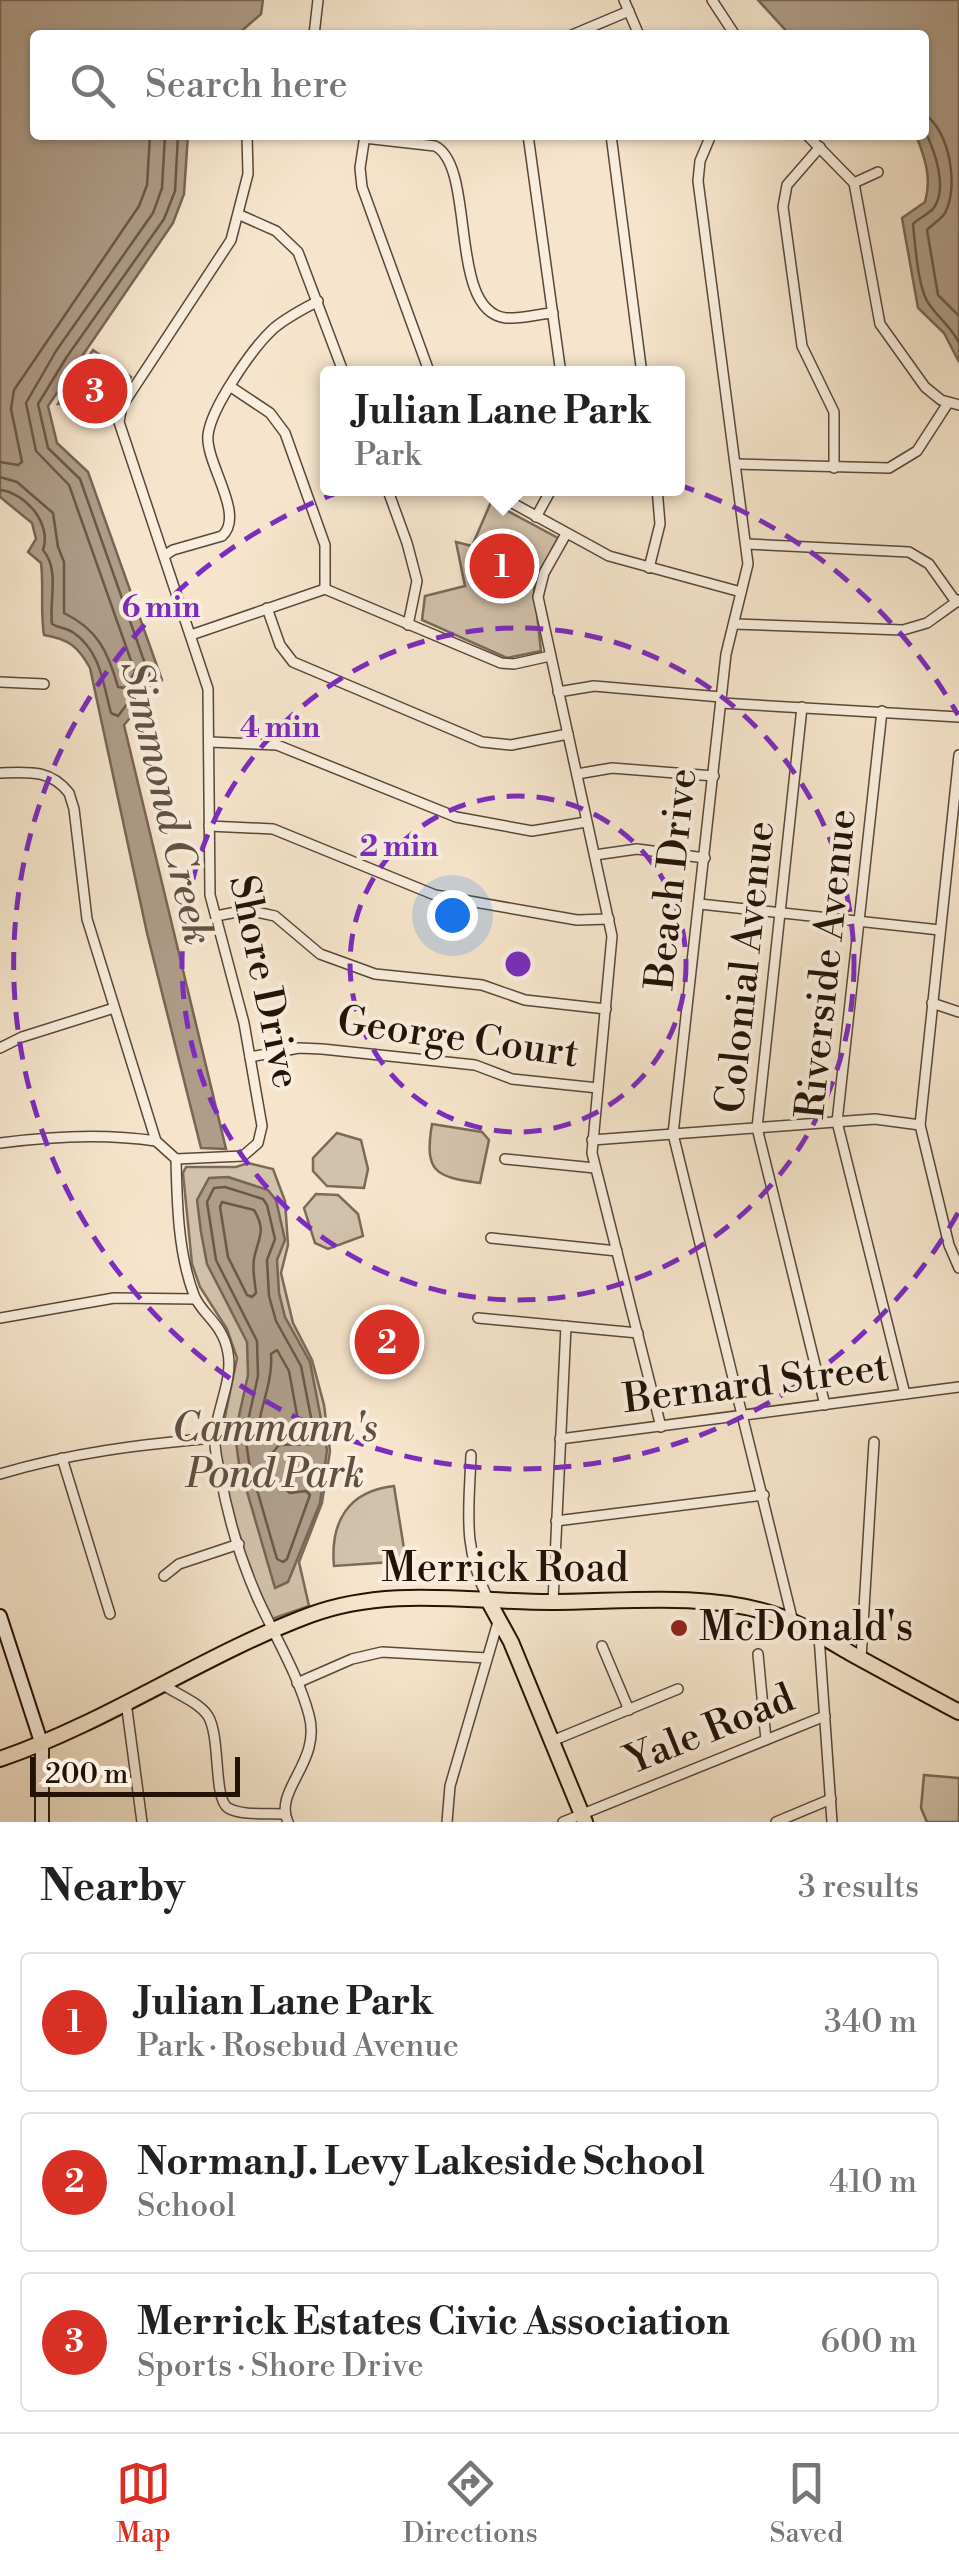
<!DOCTYPE html>
<meta charset="utf-8">
<style>
:root{--surface:#fff;--page:#f2f2f2;--text:#222;--muted:#767676;--line:#e0e0e0;--accent:#d93025}
body{margin:0;font-family:"Libre Bodoni",serif;background:var(--page);color:var(--text)}
.scale{position:absolute;left:30px;bottom:25px;width:210px;box-sizing:border-box;padding-left:10px;border:5px solid #241207;border-top:0;font-size:28px;line-height:35px;white-space:nowrap;color:#241207;-webkit-text-stroke:8px #f9eede;paint-order:stroke}
.you{position:absolute;left:452px;top:915px;width:35px;height:35px;margin:-25px;border:8px solid #fff;border-radius:50%;background:#1a73e8;box-shadow:0 0 0 15px #1a73e833}
.badge{display:grid;place-items:center;width:65px;height:65px;border-radius:50%;background:var(--accent);color:#fff;font-size:32px;font-weight:700}
.pin{position:absolute;translate:-50% -50%;border:5px solid #fff;box-shadow:0 2px 10px #0006}
.popup{position:absolute;left:320px;top:366px;width:365px;height:130px;box-sizing:border-box;display:grid;place-content:center;border-radius:10px;background:var(--surface);filter:drop-shadow(0 2px 8px #0005);font-size:32px;white-space:nowrap;color:var(--muted)}
.popup b{font-size:38px;color:var(--text)}
.popup::after{content:'';position:absolute;left:50%;top:100%;margin-left:-20px;border:20px solid transparent;border-top-color:var(--surface)}
.list{margin:0;padding:0;list-style:none}
h2{display:flex;justify-content:space-between;align-items:center;height:130px;margin:0;padding:0 40px;font-size:42px}
h2 small{font-size:32px;font-weight:400;color:var(--muted)}
.list li{display:grid;grid-template-columns:65px 1fr auto;gap:30px;align-items:center;box-sizing:border-box;height:140px;margin:0 20px 20px;padding:0 20px;border:2px solid var(--line);border-radius:10px}
.list b{display:block;font-size:38px;white-space:nowrap}
.list p{margin:0;font-size:32px;white-space:nowrap;color:var(--muted)}
.list em{font-size:32px;font-style:normal;color:var(--muted)}
.icon{flex:none;width:55px;height:55px;fill:none;stroke:currentColor;stroke-width:2;stroke-linecap:round;stroke-linejoin:round}
.map{position:relative;flex:none;width:959px;height:1822px;overflow:hidden}
.search{position:absolute;background:var(--surface);box-shadow:0 2px 8px #0004;left:30px;right:30px;top:30px;height:110px;display:flex;align-items:center;gap:25px;box-sizing:border-box;padding:0 35px;border-radius:10px;color:var(--muted);font-size:38px}
.sheet{height:610px;background:var(--surface)}
nav{display:flex;justify-content:space-around;align-items:center;box-sizing:border-box;height:140px;border-top:2px solid var(--line);background:var(--surface);font-size:28px;color:var(--muted)}
nav a{display:grid;justify-items:center;gap:5px}
nav .on{color:var(--accent)}
.map>svg:first-child{display:block}
</style>
<div class="map">
<svg width="959" height="1822" viewBox="0 0 959 1822">
<rect width="100%" height="100%" fill="#f6e5cc"/>
<filter id="stains"><feTurbulence type="fractalNoise" baseFrequency=".002" numOctaves="4"/><feColorMatrix values="0 0 0 0 .2 0 0 0 0 .09 0 0 0 0 .02 0 0 0 .5 -.17"/></filter>
<radialGradient id="worn" r=".72"><stop offset=".6" stop-color="#630" stop-opacity="0"/><stop offset="1" stop-color="#630" stop-opacity=".3"/></radialGradient>
<g fill="#d2c1ab" stroke="#7b6a59" stroke-width="2.5">
<path d="M93,350L131,377L112,409L58,404Z"/>
<path d="M491,502L558,538L534,585L541,651L507,658L422,620L425,596L465,586L456,542L472,546Z"/>
<path d="M432,1124L482,1132L489,1140L480,1183C435,1177 424,1172 432,1124Z"/>
<path d="M337,1133L361,1140L368,1169L364,1188L327,1186L313,1171V1158Z"/>
<path d="M248,1163L273,1169L285,1201L288,1245L281,1273L293,1323L312,1360L324,1405L330,1451L322,1503L299,1562L309,1606L269,1620L245,1562L218,1451L237,1358L227,1329L200,1287L192,1264L183,1173L186,1167H236Z"/>
<path d="M316,1194L338,1195L358,1214L363,1236L328,1249L315,1243L304,1208Z"/>
<path d="M394,1486L406,1561L334,1566C330,1522 348,1491 394,1486Z"/>
<path d="M924,1775L959,1778V1822H927L921,1808Z"/>
</g>
<g fill="#af9d89" stroke="#776555" stroke-width="2.5">
<path d="M0,0H263L261,14L237,35H35V135H188L184,194L173,223L48,406L57,443L88,472L162,680L124,725L226,1149L201,1148L147,933L90,668C78,646 68,639 44,635C40,611 44,588 41,563L28,552L36,539L32,523L0,497Z"/>
<path d="M758,0H959V362L944,333L918,308L902,218L925,202C932,178 925,158 916,135H924V35H790Z"/>
<path d="M228,1177L268,1190L276,1200L285,1240L277,1260L279,1293L285,1317L310,1362L327,1450L320,1503L288,1582L275,1588L239,1464L235,1434L248,1375L247,1342L207,1264L201,1232L197,1200L209,1178Z"/>
</g>
<g fill="none" stroke-linecap="round" stroke-linejoin="round">
<g stroke="#6a5848" stroke-width="2.5">
<path d="M924,114C950,130 959,187 945,213C940,220 932,225 927,230L938,295L959,316"/>
<path d="M924,129C934,149 949,188 933,209C928,214 918,219 913,224C915,244 918,289 929,304C939,319 951,326 959,343"/>
<path d="M0,462L18,465L22,462L11,409L14,390L139,206L147,185L150,135"/>
<path d="M0,477L17,482L53,513L58,547L64,562V613C97,629 108,651 118,687L125,688L135,672L69,485L36,451L26,403L56,351L153,213L162,188L165,135"/>
<path d="M0,490C26,493 52,524 43,550C60,570 49,599 52,624C59,628 67,628 74,633C101,652 103,684 111,713L118,716L149,675L80,479L48,448L38,404L66,358L164,219L175,191L178,135"/>
<path d="M225,1187L263,1199L267,1205L275,1239L267,1260L269,1296L276,1321L301,1366L315,1438L311,1444L279,1445L270,1456C271,1472 277,1484 290,1493L306,1491L310,1495L287,1559L283,1562L277,1559L249,1462L245,1434L258,1376L257,1341L216,1260L207,1202L214,1188Z"/>
<path d="M222,1202L254,1210C267,1232 258,1237 254,1259C252,1270 255,1282 256,1293L252,1297L247,1295L228,1257L220,1207Z"/>
<path d="M277,1350L289,1371L299,1426L262,1440L257,1434C260,1407 273,1382 271,1354Z"/>
</g>
<g stroke="#584738" stroke-width="12">
<g id="street">
<path d="M624,0L639,35"/>
<path d="M712,0L735,35"/>
<path d="M314,35L318,0"/>
<path d="M572,35L629,11"/>
<path d="M365,135L360,168L362,187L430,374"/>
<path d="M528,135L561,374"/>
<path d="M611,135L642,374"/>
<path d="M711,135L700,161L698,181L748,564L726,654L673,1134L793,1622"/>
<path d="M807,135L854,183L880,324L925,387L941,400L959,405"/>
<path d="M364,138L435,146C477,167 447,312 506,318C520,319 538,314 553,313"/>
<path d="M820,147L787,185L783,207L802,346L834,412V468"/>
<path d="M854,183L878,172"/>
<path d="M240,215L276,231L298,252L344,374"/>
<path d="M231,387L270,413L285,433L325,545V589"/>
<path d="M736,464L889,468L917,451L948,403"/>
<path d="M387,488L407,543L417,581L408,625"/>
<path d="M485,488L609,556L741,592"/>
<path d="M536,517L552,488"/>
<path d="M566,534L544,573L538,597L612,936L592,1153L661,1427"/>
<path d="M747,544L909,552L929,564L956,602"/>
<path d="M164,556L173,550L222,536C246,515 205,463 208,435C211,408 252,349 272,330C285,318 302,310 318,301"/>
<path d="M649,568L660,524L657,488"/>
<path d="M267,608L280,645L293,662L482,742L511,745L568,734"/>
<path d="M734,624L903,630L927,623L959,600"/>
<path d="M191,635L325,589L501,663L514,664L550,656"/>
<path d="M0,682L44,684"/>
<path d="M558,692L594,686L721,697"/>
<path d="M721,703L959,717"/>
<path d="M802,707L757,1128L825,1405"/>
<path d="M882,711L837,1122L905,1394"/>
<path d="M210,742L277,745L456,817L532,831L586,822"/>
<path d="M959,755L920,1125L949,1245L959,1268"/>
<path d="M0,773C28,772 50,769 69,793L74,809L87,919L156,1141L176,1159C177,1203 178,1253 194,1295C201,1314 223,1323 228,1353C233,1380 217,1408 215,1435C214,1447 217,1461 220,1473C227,1514 240,1558 257,1597C274,1635 298,1674 309,1715C322,1762 273,1790 288,1822"/>
<path d="M577,774L612,768L714,776"/>
<path d="M209,826L273,829L435,895L577,920L609,919"/>
<path d="M595,855L637,849L705,858"/>
<path d="M700,904L940,930"/>
<path d="M216,916L247,910L275,916L320,954L375,974L482,985L525,1000L606,1009"/>
<path d="M932,1003L959,1012"/>
<path d="M0,1048L22,1037L114,1008"/>
<path d="M250,1057L299,1048L322,1049L475,1065L512,1079L598,1088"/>
<path d="M592,1140L875,1119L920,1125"/>
<path d="M0,1143C52,1136 104,1133 156,1141"/>
<path d="M176,1159L243,1156L258,1143L262,1126L244,1023L210,895L208,689L119,422L122,406L231,240L248,174L247,135"/>
<path d="M505,1159L595,1168"/>
<path d="M491,1238L617,1251"/>
<path d="M0,1318L114,1298L195,1299"/>
<path d="M478,1318L638,1333"/>
<path d="M560,1439L959,1387"/>
<path d="M471,1455C469,1512 462,1546 488,1599"/>
<path d="M62,1458L110,1614"/>
<path d="M0,1474C70,1453 142,1444 215,1438"/>
<path d="M556,1521L764,1495"/>
<path d="M164,1576L179,1564L239,1544"/>
<path d="M553,1602L566,1326"/>
<path d="M819,1636L832,1822"/>
<path d="M602,1646L629,1710"/>
<path d="M758,1654L766,1740"/>
<path d="M861,1659L874,1442"/>
<path d="M297,1683L352,1659L382,1652L487,1658"/>
<path d="M162,1684C176,1694 199,1702 208,1716C221,1737 213,1798 228,1808C242,1816 269,1813 284,1814"/>
<path d="M126,1702L142,1822"/>
<path d="M552,1741L678,1689"/>
<path d="M447,1822L450,1786L498,1622"/>
<path d="M563,1822L825,1716"/>
<path d="M776,1822L831,1799"/>
</g>
</g>
<g stroke="#241207" stroke-width="16">
<path id="secondary" d="M0,1616L42,1745V1822"/>
</g>
<g stroke="#241207" stroke-width="18">
<g id="primary">
<path d="M489,1602L511,1642L585,1822"/>
<path d="M0,1759C108,1722 203,1655 310,1615C388,1586 470,1602 551,1602C622,1602 701,1592 770,1613C799,1622 826,1639 852,1654C887,1673 923,1693 959,1712"/>
</g>
</g>
<use href="#street" stroke="#f9eede" stroke-width="9"/>
<use href="#secondary" stroke="#f9eede" stroke-width="12"/>
<use href="#primary" stroke="#f6e5cc" stroke-width="14"/>
</g>
<g fill="none" stroke="#7b2cbf" stroke-width="5" stroke-dasharray="18 12">
<circle cx="518" cy="964" r="168"/>
<circle cx="518" cy="964" r="336"/>
<path d="M958 1213A505 505 0 1 1 958 715"/>
</g>
<circle fill="#8f2418" stroke="#f9eede" stroke-width="4" cx="679" cy="1628" r="10"/>
<g text-anchor="middle" dominant-baseline="central" stroke-width="8" stroke-linejoin="round" paint-order="stroke">
<g font-size="40" fill="#241207" stroke="#f9eede">
<text transform="translate(672 879) rotate(-84)">Beach Drive</text>
<text transform="translate(827 964) rotate(-84)">Riverside Avenue</text>
<text transform="translate(746 967) rotate(-84)">Colonial Avenue</text>
<text transform="translate(264 982) rotate(78)">Shore Drive</text>
<text transform="translate(458 1038) rotate(8)">George Court</text>
<text transform="translate(756 1384) rotate(-7)">Bernard Street</text>
<text x="505" y="1569">Merrick Road</text>
<text transform="translate(710 1730) rotate(-22)">Yale Road</text>
</g>
<g font-size="40" font-style="italic" fill="#614f40" stroke="#f9eede">
<text x="275" y="1429">Cammann's<tspan x="275" dy="46">Pond Park</tspan></text>
</g>
<g font-size="40" fill="#241207" stroke="#f9eede" text-anchor="start">
<text x="699" y="1628">McDonald's</text>
</g>
<g font-size="42" font-style="italic" fill="#635142" stroke="#f9eede">
<text transform="translate(166 803) rotate(77)">Simmond Creek</text>
</g>
</g>
<circle cx="518" cy="964" r="15" fill="#7b2cbf" stroke="#f9eede" stroke-width="5"/>
<g font-size="30" text-anchor="middle" font-weight="bold" fill="#7b2cbf" stroke="#f9eede" stroke-width="8" stroke-linejoin="round" paint-order="stroke">
<text x="161" y="617">6 min</text>
<text x="280" y="737">4 min</text>
<text x="399" y="856">2 min</text>
</g>
<rect width="100%" height="100%" filter="url(#stains)"/>
<rect width="100%" height="100%" fill="url(#worn)"/>
</svg>
<div class="scale">200 m</div>
<div class="you"></div>
<div class="pin badge" style="left:502px;top:566px">1</div>
<div class="popup"><b>Julian Lane Park</b>Park</div>
<div class="pin badge" style="left:387px;top:1342px">2</div>
<div class="pin badge" style="left:95px;top:391px">3</div>
<div class="search"><svg class="icon" aria-label="search" viewBox="0 0 24 24"><circle cx="10" cy="10" r="6"/><path d="M15 15l6 6"/></svg>Search here</div>
</div>
<section class="sheet">
<h2>Nearby<small>3 results</small></h2>
<ul class="list">
<li><span class="badge">1</span><div><b>Julian Lane Park</b><p>Park · Rosebud Avenue</p></div><em>340 m</em></li>
<li><span class="badge">2</span><div><b>Norman J. Levy Lakeside School</b><p>School</p></div><em>410 m</em></li>
<li><span class="badge">3</span><div><b>Merrick Estates Civic Association</b><p>Sports · Shore Drive</p></div><em>600 m</em></li>
</ul>
</section>
<nav>
<a class="on"><svg class="icon" aria-label="map" viewBox="0 0 24 24"><path d="M3 6l6-2 6 2 6-2v14l-6 2-6-2-6 2zM9 4v14M15 6v14"/></svg>Map</a>
<a><svg class="icon" aria-label="directions" viewBox="0 0 24 24"><path d="M12 3l9 9-9 9-9-9zM9 14v-3h6M13 9l2 2-2 2"/></svg>Directions</a>
<a><svg class="icon" aria-label="saved" viewBox="0 0 24 24"><path d="M7 4h10v16l-5-4-5 4z"/></svg>Saved</a>
</nav>
